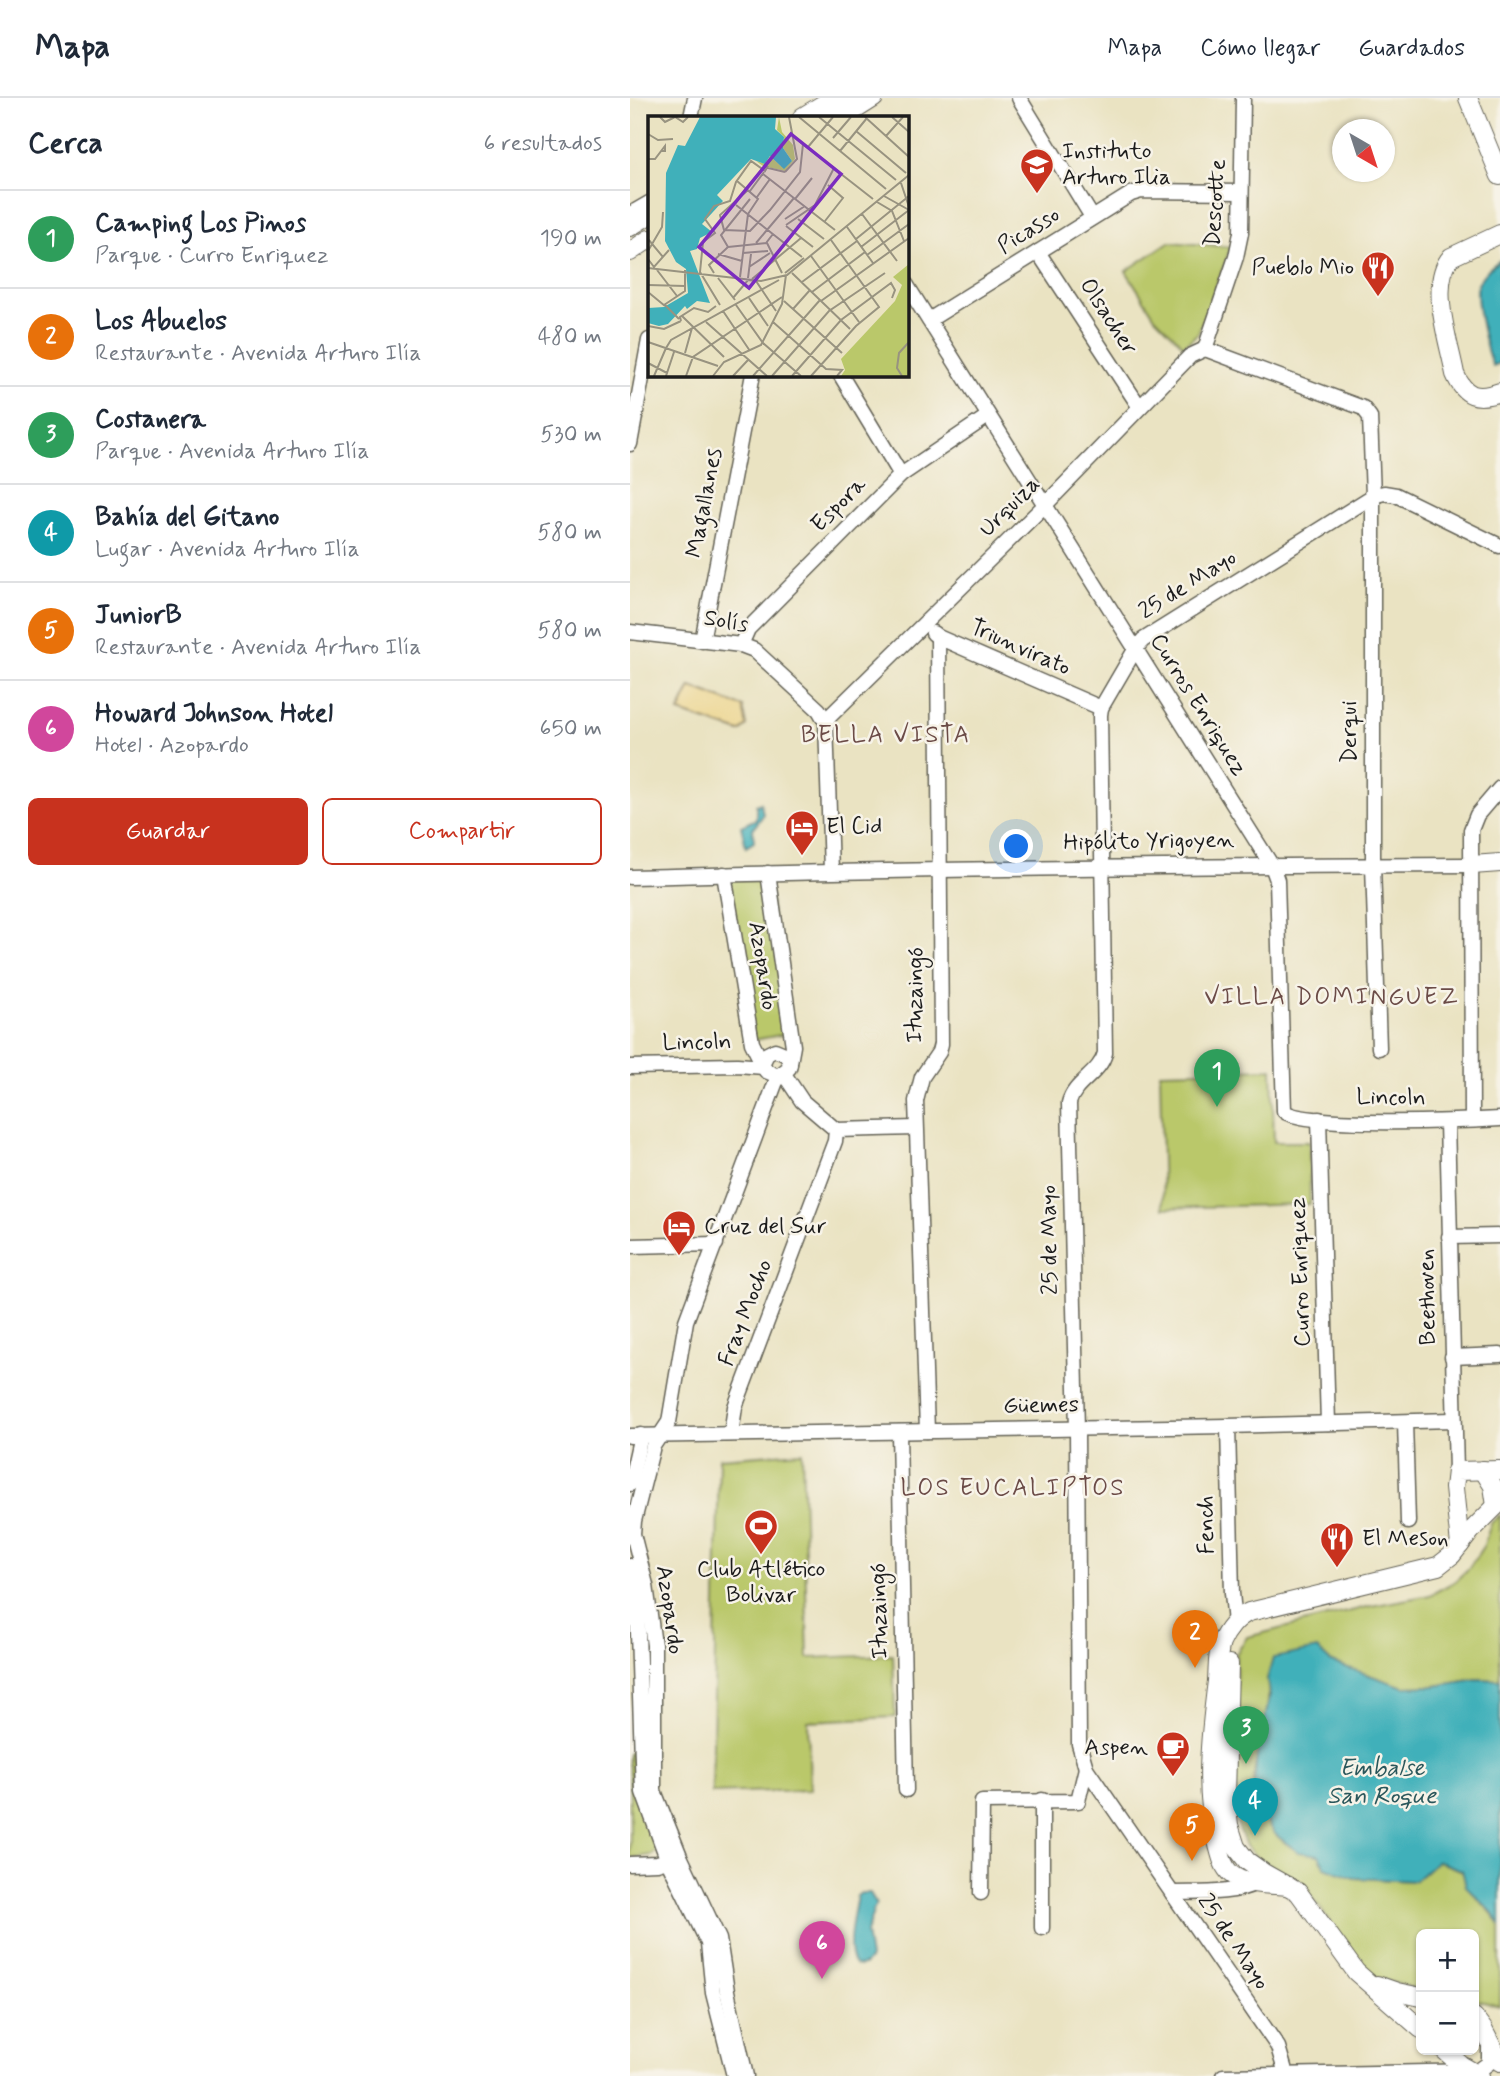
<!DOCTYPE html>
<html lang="es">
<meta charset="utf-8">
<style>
:root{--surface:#fff;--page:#f2f2f3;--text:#1f2937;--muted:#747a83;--line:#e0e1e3;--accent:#c8321e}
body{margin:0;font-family:Mynerve,sans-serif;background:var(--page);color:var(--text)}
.controls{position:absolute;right:21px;bottom:21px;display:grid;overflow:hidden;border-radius:10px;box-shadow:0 2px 5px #0004}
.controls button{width:63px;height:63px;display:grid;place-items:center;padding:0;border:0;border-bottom:2px solid var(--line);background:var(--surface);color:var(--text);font:35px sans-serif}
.compass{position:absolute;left:702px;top:21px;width:63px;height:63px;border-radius:50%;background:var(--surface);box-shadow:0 2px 5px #0004;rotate:141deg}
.you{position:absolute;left:387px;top:749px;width:24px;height:24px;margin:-18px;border:5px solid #fff;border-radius:50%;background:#1a73e8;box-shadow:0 0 0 10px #1a73e833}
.badge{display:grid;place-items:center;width:46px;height:46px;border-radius:50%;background:var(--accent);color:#fff;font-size:23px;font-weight:700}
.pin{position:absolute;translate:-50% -58px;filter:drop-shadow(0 2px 4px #0008)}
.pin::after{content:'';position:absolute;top:37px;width:24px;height:21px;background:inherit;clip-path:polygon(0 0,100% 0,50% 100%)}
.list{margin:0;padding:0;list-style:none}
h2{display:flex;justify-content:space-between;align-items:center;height:91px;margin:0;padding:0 28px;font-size:30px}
h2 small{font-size:23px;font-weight:400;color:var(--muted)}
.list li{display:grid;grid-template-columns:46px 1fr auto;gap:21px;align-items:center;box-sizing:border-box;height:98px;padding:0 28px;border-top:2px solid var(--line)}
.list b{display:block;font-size:26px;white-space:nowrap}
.list p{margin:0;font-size:23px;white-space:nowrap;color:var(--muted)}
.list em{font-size:23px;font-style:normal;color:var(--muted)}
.actions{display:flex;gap:14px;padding:21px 28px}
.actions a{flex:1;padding:16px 0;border:2px solid var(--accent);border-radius:10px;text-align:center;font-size:24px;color:var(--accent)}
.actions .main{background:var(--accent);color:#fff}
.map{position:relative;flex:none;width:870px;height:1978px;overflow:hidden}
header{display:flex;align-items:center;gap:42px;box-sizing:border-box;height:98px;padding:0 35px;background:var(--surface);border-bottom:2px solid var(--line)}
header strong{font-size:33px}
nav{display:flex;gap:38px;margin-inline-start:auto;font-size:24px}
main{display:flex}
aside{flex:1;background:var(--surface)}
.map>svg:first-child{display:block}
</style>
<header>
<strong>Mapa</strong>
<nav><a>Mapa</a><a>Cómo llegar</a><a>Guardados</a></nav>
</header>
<main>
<aside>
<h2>Cerca<small>6 resultados</small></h2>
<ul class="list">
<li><span class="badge" style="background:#2e9e5b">1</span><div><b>Camping Los Pinos</b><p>Parque · Curro Enriquez</p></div><em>190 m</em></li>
<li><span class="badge" style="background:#e8710a">2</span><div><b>Los Abuelos</b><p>Restaurante · Avenida Arturo Ilía</p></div><em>480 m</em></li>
<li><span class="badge" style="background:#2e9e5b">3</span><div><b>Costanera</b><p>Parque · Avenida Arturo Ilía</p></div><em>530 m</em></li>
<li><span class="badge" style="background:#0f9aa8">4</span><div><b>Bahía del Gitano</b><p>Lugar · Avenida Arturo Ilía</p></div><em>580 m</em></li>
<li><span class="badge" style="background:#e8710a">5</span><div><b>JuniorB</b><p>Restaurante · Avenida Arturo Ilía</p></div><em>580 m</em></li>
<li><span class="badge" style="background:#d1479c">6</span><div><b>Howard Johnson Hotel</b><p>Hotel · Azopardo</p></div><em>650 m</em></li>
</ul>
<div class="actions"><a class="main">Guardar</a><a>Compartir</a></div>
</aside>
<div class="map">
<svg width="870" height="1978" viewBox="0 0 870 1978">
<rect width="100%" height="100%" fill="#f7f3e8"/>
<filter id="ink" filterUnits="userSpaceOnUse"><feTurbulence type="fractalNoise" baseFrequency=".0143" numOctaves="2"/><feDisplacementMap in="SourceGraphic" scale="14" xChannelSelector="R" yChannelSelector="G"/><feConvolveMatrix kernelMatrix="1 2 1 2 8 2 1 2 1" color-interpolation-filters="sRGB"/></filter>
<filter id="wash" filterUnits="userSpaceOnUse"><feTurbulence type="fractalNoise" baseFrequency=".00686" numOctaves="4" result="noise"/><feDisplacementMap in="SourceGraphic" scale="28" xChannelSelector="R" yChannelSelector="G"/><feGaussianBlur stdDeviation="1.57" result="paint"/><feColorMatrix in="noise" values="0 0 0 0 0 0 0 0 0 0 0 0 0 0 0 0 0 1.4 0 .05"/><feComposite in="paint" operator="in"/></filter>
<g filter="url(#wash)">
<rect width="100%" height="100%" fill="#eae3c2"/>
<g fill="#bac86a" stroke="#6b7243" stroke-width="2">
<path d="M539,144L601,149L568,235L554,248L525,219L496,173Z"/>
<path d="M138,775L156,936L124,942L94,776Z"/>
<path d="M642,971L644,1044H679L680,1106L533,1110L530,974Z"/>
<path d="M172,1354L178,1560L263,1557L265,1619L178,1623L180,1692L82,1695L89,1360Z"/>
<path d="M870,1417V1582L847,1581L805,1588L774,1589L701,1564L686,1551L637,1581C644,1621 619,1660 623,1700C624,1709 635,1720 640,1728C653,1748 667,1754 689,1757L695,1769L724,1780L785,1783L807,1763L833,1773C838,1799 857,1804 870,1827V1908L844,1902V1836H791V1892L749,1881L738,1874L671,1785L627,1760L616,1748L606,1722L604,1677L607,1629L606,1556L617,1539L741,1508L800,1497L824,1484L838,1471L854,1447L861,1425Z"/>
<path d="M3,1654L9,1700L28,1752L22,1757L0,1760V1655Z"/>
</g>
<path fill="#eeda9e" stroke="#857b5d" stroke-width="2" d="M61,589L113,609L117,628L110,634L49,614Z"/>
<g fill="#40b0ba" stroke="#2e666b" stroke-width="2">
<path d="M870,162V265L863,268C856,254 844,202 848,186C852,175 861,169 870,162Z"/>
<path d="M131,705L133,717L123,731L124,744L116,749L111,728L126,721V707Z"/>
<path d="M687,1551L701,1564L774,1589L805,1588L847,1581L870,1582V1827L864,1816L836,1788L832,1772L807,1763L785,1783L724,1780L695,1769L689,1757L668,1754L646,1737L623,1703L627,1655L640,1598L637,1581L643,1560Z"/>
<path d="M231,1795H240L246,1805L236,1835L240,1860C235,1867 233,1869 225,1867C214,1852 224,1816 227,1798Z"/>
</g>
</g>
<g filter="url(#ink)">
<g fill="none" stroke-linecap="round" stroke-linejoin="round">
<g stroke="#646256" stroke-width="17">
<g id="minor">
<path d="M389,0L462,119"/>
<path d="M61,19L65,0"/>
<path d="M0,116L19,105"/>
<path d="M408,154L509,308"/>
<path d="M276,186L642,768L647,782L654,1013C671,1030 838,1023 870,1021"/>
<path d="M299,222L501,96L511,93L611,94"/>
<path d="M575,251L606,159L611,135L613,0"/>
<path d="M210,276L271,377"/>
<path d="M0,346L19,242"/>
<path d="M0,534L111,547L124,552L189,612L196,624"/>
<path d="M303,535L308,539L471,610"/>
<path d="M72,543L123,276"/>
<path d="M111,547L118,531L126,523L271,377L358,318"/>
<path d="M201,773L196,624L200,618L415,407L560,258L575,251L733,310L740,319L743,398V767L749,950"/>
<path d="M94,776L122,945L136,973L148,978L159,970L163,948L138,775"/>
<path d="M0,779C281,771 561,768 842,767"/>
<path d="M133,964L137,956L145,952L157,957L160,966"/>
<path d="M0,969L107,967L134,969"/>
<path d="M154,976L172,1003L206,1032L286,1030"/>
<path d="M689,1021L698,1325"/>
<path d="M842,1022L841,732L847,717L870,690"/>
<path d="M817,1024L826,1373"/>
<path d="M819,1139L870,1138"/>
<path d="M0,1148L86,1146"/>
<path d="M822,1259L870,1257"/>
<path d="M775,1324L778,1424"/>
<path d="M598,1328L602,1495L605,1525"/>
<path d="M297,1333L286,1003L292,979L309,954L311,946L308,539"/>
<path d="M269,1334L276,1692"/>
<path d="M101,1336L105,1309L205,1043L206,1032"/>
<path d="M0,1338L598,1328L823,1322"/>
<path d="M0,1386L11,1337"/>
<path d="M0,1468L7,1501L13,1694L38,1763L78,1845L83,1895L104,1978"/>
<path d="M412,1702V1830"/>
<path d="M0,1766L27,1765L45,1760"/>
<path d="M351,1795L352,1704L448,1703L456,1670"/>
<path d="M542,1795C570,1794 601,1797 626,1785"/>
<path d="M656,1976L648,1949L456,1670L449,1646L447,1331L439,1005C444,984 470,976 475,955L470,617L471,610L506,550L513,542L743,398L754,395L766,397L870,448"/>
<path d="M116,1978L97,1893L89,1841L50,1758L24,1693V1547L16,1487L3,1436L4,1423L23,1348L39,1324L56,1223L148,978"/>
<path d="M593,1978L848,1973L859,1965V1945"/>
</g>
</g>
<g stroke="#646256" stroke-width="20">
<g id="major">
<path d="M838,0L870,78"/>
<path d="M172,19L200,2"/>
<path d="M191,19L223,0"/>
<path d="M214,19L244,0"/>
<path d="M0,129L19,117"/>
<path d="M870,136L821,159C798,186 819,243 825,276C835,299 847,302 870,294"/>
<path d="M0,154L19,141"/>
<path d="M842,767L870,765"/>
<path d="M853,1372L863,1388L866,1408"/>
<path d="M830,1447L824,1390L826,1373L870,1372"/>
<path d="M599,1566L596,1701L599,1727L606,1749L617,1763L634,1775L668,1794L726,1874L791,1931"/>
<path d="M658,1788C641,1786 615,1788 601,1776C593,1769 591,1758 588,1747C573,1694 580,1637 587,1583C588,1570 587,1557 591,1545C596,1533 607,1519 619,1514L808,1468L822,1457L841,1433L870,1404"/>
<path d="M747,1887L767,1894L791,1899"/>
<path d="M844,1919L853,1931L870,1964"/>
<path d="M814,1952L831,1967L850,1978"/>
</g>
</g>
<use href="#minor" stroke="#fff" stroke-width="14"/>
<use href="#major" stroke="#fff" stroke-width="18"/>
</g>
</g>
<defs>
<g id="school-pin" transform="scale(1.75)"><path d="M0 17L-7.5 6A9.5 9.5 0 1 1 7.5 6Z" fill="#c8321e" stroke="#f7f3e8"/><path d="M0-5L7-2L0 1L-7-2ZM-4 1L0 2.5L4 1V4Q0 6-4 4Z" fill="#fff"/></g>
<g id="restaurant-pin" transform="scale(1.75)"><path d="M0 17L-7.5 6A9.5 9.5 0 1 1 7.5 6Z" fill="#c8321e" stroke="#f7f3e8"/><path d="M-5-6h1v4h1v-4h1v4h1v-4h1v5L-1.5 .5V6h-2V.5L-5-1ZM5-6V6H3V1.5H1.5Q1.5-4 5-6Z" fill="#fff"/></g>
<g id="hotel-pin" transform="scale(1.75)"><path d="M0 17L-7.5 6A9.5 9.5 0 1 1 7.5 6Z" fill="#c8321e" stroke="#f7f3e8"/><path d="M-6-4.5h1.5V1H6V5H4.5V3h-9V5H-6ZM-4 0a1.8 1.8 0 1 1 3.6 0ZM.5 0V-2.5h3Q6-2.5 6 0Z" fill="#fff"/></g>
<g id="stadium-pin" transform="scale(1.75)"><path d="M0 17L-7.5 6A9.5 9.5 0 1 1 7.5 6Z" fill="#c8321e" stroke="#f7f3e8"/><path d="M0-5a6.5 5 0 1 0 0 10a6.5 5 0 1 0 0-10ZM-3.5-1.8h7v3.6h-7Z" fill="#fff"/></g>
<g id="cafe-pin" transform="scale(1.75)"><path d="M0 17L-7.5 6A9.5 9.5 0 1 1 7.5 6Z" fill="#c8321e" stroke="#f7f3e8"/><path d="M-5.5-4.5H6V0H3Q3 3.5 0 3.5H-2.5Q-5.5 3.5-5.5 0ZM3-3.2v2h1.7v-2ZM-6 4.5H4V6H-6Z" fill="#fff"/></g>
</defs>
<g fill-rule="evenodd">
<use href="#school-pin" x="407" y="67"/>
<use href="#restaurant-pin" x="748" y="170"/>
<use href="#hotel-pin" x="172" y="729"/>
<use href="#hotel-pin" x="49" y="1129"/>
<use href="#stadium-pin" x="131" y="1428"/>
<use href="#restaurant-pin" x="707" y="1441"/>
<use href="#cafe-pin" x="543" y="1650"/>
</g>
<g text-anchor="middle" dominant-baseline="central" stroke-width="5" stroke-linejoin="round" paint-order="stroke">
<g font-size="23" fill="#1c1c1c" stroke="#f7f3e8" text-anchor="start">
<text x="432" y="54">Instituto<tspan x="432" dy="26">Arturo Ilia</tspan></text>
<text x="724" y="170" text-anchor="end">Pueblo Mio</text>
<text x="196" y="729">El Cid</text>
<text x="74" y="1129">Cruz del Sur</text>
<text x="732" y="1441">El Meson</text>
<text x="131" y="1472" text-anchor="middle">Club Atlético<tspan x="131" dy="26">Bolivar</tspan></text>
<text x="518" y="1650" text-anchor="end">Aspen</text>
</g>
<g font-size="23" fill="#1c1c1c" stroke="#f7f3e8">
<text transform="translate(586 105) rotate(-86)">Descotte</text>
<text transform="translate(399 133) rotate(-32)">Picasso</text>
<text transform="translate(478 219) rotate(57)">Olsacher</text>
<text transform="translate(75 405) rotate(-79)">Magallanes</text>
<text transform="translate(209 407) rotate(-45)">Espora</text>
<text transform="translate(380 409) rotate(-45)">Urquiza</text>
<text transform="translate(558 487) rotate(-32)">25 de Mayo</text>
<text transform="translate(96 524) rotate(10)">Solís</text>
<text transform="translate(390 550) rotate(24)">Triunvirato</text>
<text transform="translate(568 607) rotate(58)">Curros Enriquez</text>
<text transform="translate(720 634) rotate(-90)">Derqui</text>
<text transform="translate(519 744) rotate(-1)">Hipólito Yrigoyen</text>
<text transform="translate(132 868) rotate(81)">Azopardo</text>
<text transform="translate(286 897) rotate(-89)">Ituzaingó</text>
<text transform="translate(67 945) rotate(-1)">Lincoln</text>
<text transform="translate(761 1000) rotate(1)">Lincoln</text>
<text transform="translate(420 1142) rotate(-91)">25 de Mayo</text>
<text transform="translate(671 1174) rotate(-92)">Curro Enriquez</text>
<text transform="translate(798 1199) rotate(-91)">Beethoven</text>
<text transform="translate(116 1215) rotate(-69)">Fray Mocho</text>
<text transform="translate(411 1308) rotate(-1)">Güemes</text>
<text transform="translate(577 1427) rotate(-91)">Fench</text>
<text transform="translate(39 1512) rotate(82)">Azopardo</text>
<text transform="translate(250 1513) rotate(-91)">Ituzaingó</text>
<text transform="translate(603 1844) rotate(56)">25 de Mayo</text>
</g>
<g font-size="24" letter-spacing="2" fill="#6b4b47" stroke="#f7f3e8">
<text x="256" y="637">BELLA VISTA</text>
<text x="702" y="899">VILLA DOMINGUEZ</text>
<text x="383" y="1390">LOS EUCALIPTOS</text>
</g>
<g font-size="24" font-style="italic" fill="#2a575b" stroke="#f7f3e8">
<text x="752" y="1670">Embalse<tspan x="752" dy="28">San Roque</tspan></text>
</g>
</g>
<g transform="translate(18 18)">
<rect width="261" height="261" fill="#eae3c2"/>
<path d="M131,1L134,16L145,29L147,43L137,55L115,50L108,45L118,48L122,40L133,50L144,45L135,32L136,21L129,14ZM261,148V260H193L197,254L193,243L247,185L254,169L245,161Z" fill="#bac86a"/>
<path d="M52,1H128L127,13L136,21L135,32L144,45L136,53L122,40L117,48L103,43L69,79L75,85L54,108L64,116L52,122L49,133L42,135L62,187L49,185L39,193L37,190L20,208L11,210L0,207V192L16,191L40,177L38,153L28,146L17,125L18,57L30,29L37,30Z" fill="#40b0ba"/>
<path fill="none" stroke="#989380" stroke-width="2" d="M12,1L17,6L27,1L35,6L40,1M151,1L238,73M171,1L248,64M217,1L261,41M244,1L261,16M208,15L258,57M0,18L10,24L25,23M238,20L255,1M147,22L225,83M185,22L203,1M160,31L185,1M192,35L219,2M0,43H7L17,30V35H13M116,51L137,56M137,56L149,43L141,1M115,58L187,114M89,65L110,83L100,98L92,161M253,67L261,91M100,74L72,99L76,114L102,115L122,94L152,56L155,28M102,75L116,56M236,80L261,94M109,81L122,63M147,83L164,62M229,86L244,95L256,125M88,89L154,141M214,98L249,145M137,103L157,90M150,103L176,123M177,105L195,82L180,69M138,109L167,89L186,52M138,110L165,131M199,111L225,147M0,123L15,141M208,123L261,80M108,127L146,82M119,127L134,157M80,131L73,119L102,83M80,131L118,127L125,118M213,131L261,94M0,135L14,111L15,96M95,137L120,135M70,138L94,145M219,139L261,108M163,140L211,206M0,143L6,151L21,134M101,151L122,137M0,152L113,165L139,159L261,59M9,154L29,180M66,157L61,149L80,131M137,157L156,142M144,157L202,213M70,162L87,184M100,162L103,138M104,163L153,122M154,166L209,125M0,169L37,170M0,176L17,190M164,176L217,136M85,182L100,164L108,165L128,195M101,182L120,210M136,185L194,237M173,185L261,122M16,188L31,203M16,189L37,175V154M72,189L52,156L55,126L67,117L57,103L66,90L82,85L88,66L103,45L117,55L120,50M88,189L115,227L153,260M145,193L162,174M75,195L102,235M34,200L76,241M33,205L32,201L46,192L60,196L68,190M58,206L119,260M125,206L178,253L194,254L189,260M0,210L16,213L33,205M0,226L70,250M18,232L23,224L131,164M37,237L44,212M0,247L19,257M6,260L18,232M18,260L26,236M38,260L45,241L134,181M65,260L76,246L113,229L134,188L138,159M85,260L100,244M105,260L172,184M124,260L181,195L237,157M144,260L193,204L243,167L247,174L244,182M163,260L208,210L231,191L183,124M254,260L249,252L251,237L261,226"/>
<path fill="#7b2cbf" fill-opacity="0.15" stroke="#7b2cbf" stroke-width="3.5" d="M143,18L193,58L101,172L51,131Z"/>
<rect width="261" height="261" fill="none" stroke="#1c1c1c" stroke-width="3.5"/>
</g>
</svg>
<div class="controls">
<button>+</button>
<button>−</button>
</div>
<svg class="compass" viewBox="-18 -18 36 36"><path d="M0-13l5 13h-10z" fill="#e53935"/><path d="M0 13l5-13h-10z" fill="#747a83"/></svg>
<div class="you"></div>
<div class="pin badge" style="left:587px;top:1009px;background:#2e9e5b">1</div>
<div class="pin badge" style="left:565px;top:1570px;background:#e8710a">2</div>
<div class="pin badge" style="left:616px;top:1666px;background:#2e9e5b">3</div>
<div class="pin badge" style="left:625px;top:1738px;background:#0f9aa8">4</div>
<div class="pin badge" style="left:562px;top:1763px;background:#e8710a">5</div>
<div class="pin badge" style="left:192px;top:1881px;background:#d1479c">6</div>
</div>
</main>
